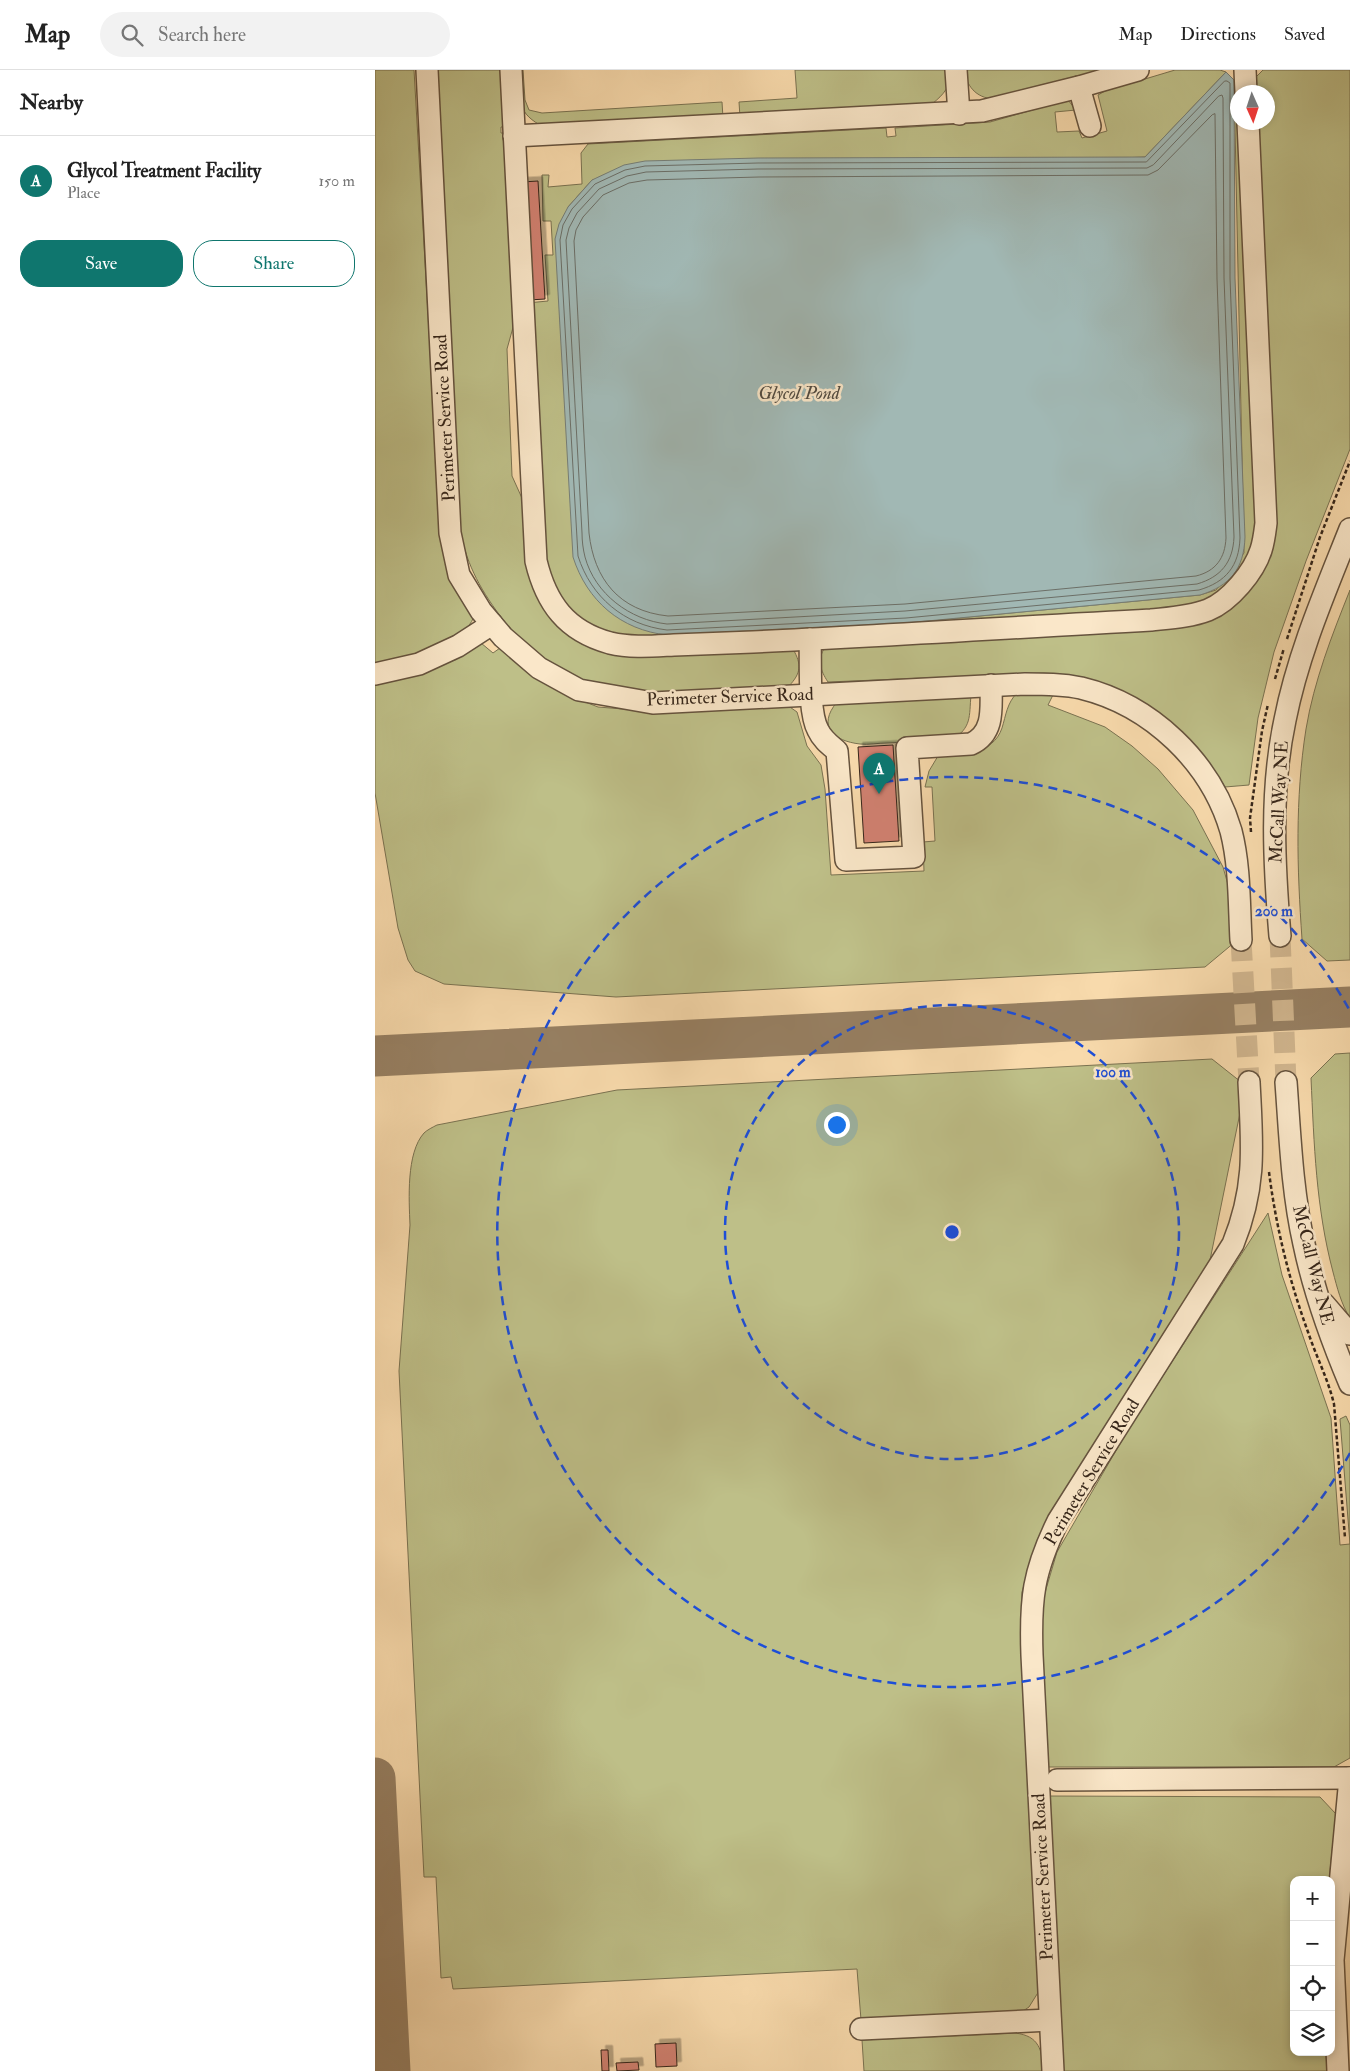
<!DOCTYPE html>
<meta charset="utf-8">
<style>
:root{--surface:#fff;--page:#f2f2f2;--text:#222;--muted:#767676;--line:#e0e0e0;--accent:#0f766e}
body{margin:0;font-family:"IM FELL Double Pica",serif;background:var(--page);color:var(--text)}
.controls{position:absolute;right:15px;bottom:15px;display:grid;overflow:hidden;border-radius:10px;box-shadow:0 2px 8px #0003}
.controls button{width:45px;height:45px;display:grid;place-items:center;padding:0;border:0;border-bottom:1px solid var(--line);background:var(--surface);color:var(--text);font:25px sans-serif}
.compass{position:absolute;left:855px;top:15px;width:45px;height:45px;border-radius:50%;background:var(--surface);box-shadow:0 2px 8px #0003;rotate:177deg}
.you{position:absolute;left:461px;top:1054px;width:18px;height:18px;margin:-12px;border:4px solid #fff;border-radius:50%;background:#1a73e8;box-shadow:0 0 0 8px #1a73e833}
.badge{display:grid;place-items:center;width:32px;height:32px;border-radius:50%;background:var(--accent);color:#fff;font-size:16px;font-weight:700}
.pin{position:absolute;translate:-50% -41px;filter:drop-shadow(0 1px 2px #0008)}
.pin::after{content:'';position:absolute;top:26px;width:18px;height:15px;background:inherit;clip-path:polygon(0 0,100% 0,50% 100%)}
.list{margin:0;padding:0;list-style:none}
h2{display:flex;justify-content:space-between;align-items:center;height:65px;margin:0;padding:0 20px;font-size:21px}
h2 small{font-size:16px;font-weight:400;color:var(--muted)}
.list li{display:grid;grid-template-columns:32px 1fr auto;gap:15px;align-items:center;box-sizing:border-box;height:90px;padding:0 20px;border-top:1px solid var(--line)}
.list b{display:block;font-size:19px;white-space:nowrap}
.list p{margin:0;font-size:16px;white-space:nowrap;color:var(--muted)}
.list em{font-size:16px;font-style:normal;color:var(--muted)}
.actions{display:flex;gap:10px;padding:15px 20px}
.actions a{flex:1;padding:11px 0;border:1px solid var(--accent);border-radius:20px;text-align:center;font-size:18px;color:var(--accent)}
.actions .main{background:var(--accent);color:#fff}
.icon{flex:none;width:28px;height:28px;fill:none;stroke:currentColor;stroke-width:2;stroke-linecap:round;stroke-linejoin:round}
.map{position:relative;flex:none;width:975px;height:2001px;overflow:hidden}
header{display:flex;align-items:center;gap:30px;box-sizing:border-box;height:70px;padding:0 25px;background:var(--surface);border-bottom:1px solid var(--line)}
header strong{font-size:24px}
nav{display:flex;gap:28px;margin-inline-start:auto;font-size:18px}
.search{width:350px;height:45px;background:var(--page);display:flex;align-items:center;gap:12px;box-sizing:border-box;padding:0 18px;border-radius:28px;color:var(--muted);font-size:19px}
main{display:flex}
aside{flex:1;background:var(--surface)}
.map>svg:first-child{display:block}
</style>
<header>
<strong>Map</strong>
<div class="search"><svg class="icon" aria-label="search" viewBox="0 0 24 24"><circle cx="10" cy="10" r="6"/><path d="M15 15l6 6"/></svg>Search here</div>
<nav><a>Map</a><a>Directions</a><a>Saved</a></nav>
</header>
<main>
<aside>
<h2>Nearby<small></small></h2>
<ul class="list">
<li><span class="badge">A</span><div><b>Glycol Treatment Facility</b><p>Place</p></div><em>150 m</em></li>
</ul>
<div class="actions"><a class="main">Save</a><a>Share</a></div>
</aside>
<div class="map">
<svg width="975" height="2001" viewBox="0 0 975 2001">
<defs>
<filter id="shadow"><feDropShadow dx="4.5" dy="-4.5" stdDeviation="0" flood-color="#0004"/></filter>
</defs>
<rect width="100%" height="100%" fill="#f8daac"/>
<filter id="stains"><feTurbulence type="fractalNoise" baseFrequency=".004" numOctaves="4"/><feColorMatrix values="0 0 0 0 .2 0 0 0 0 .09 0 0 0 0 .02 0 0 0 .5 -.17"/></filter>
<radialGradient id="worn" r=".72"><stop offset=".6" stop-color="#630" stop-opacity="0"/><stop offset="1" stop-color="#630" stop-opacity=".3"/></radialGradient>
<g fill="#bebf88" stroke="#7a7251">
<path d="M0,0H39L66,471L74,504L99,546C90,576 28,587 0,593Z"/>
<path d="M60,0H131L133,57H126V63H134L142,243L132,279L137,406L151,437L156,490L212,570L418,579C427,595 426,603 414,616C337,620 250,635 178,597C158,585 140,565 126,547C102,515 92,493 83,455Z"/>
<path d="M141,0H148L150,30L154,40L167,43L347,32L348,48L165,55C140,41 145,26 141,0Z"/>
<path d="M420,0H575C576,17 569,24 557,34L365,47L364,32L422,28Z"/>
<path d="M588,0H730L623,30C602,28 594,20 588,0Z"/>
<path d="M800,0H845L851,2L770,87L217,110L193,137L292,565L531,553L825,525L841,520L869,483L859,10L865,18L862,22V52L884,473L859,515L818,538L287,571L215,560L189,539L167,489L152,233L173,231L170,185H178L176,151H168L167,105H174L173,117L207,114L206,83L213,74L511,58L512,67L521,66L520,58L615,52L693,30L701,40L680,42L682,62L704,61L707,68L732,61L723,25L730,21Z"/>
<path d="M888,0H975V379L931,491L899,582L883,648L874,715L850,717C808,649 751,607 669,603L453,612C445,600 442,590 450,577L797,554L885,496L877,53L892,52V22H876L879,9Z"/>
<path d="M975,520V890L952,891L927,869C922,798 920,729 931,659C939,611 957,565 975,520Z"/>
<path d="M106,573L118,583L125,578L185,622L223,637L285,642L412,635L422,642L432,676L446,695L450,719L456,805L549,801L548,772L560,771L557,717H550L554,701L563,686C586,684 618,685 627,658C631,645 632,633 642,623H679L673,635L730,657L757,676L783,699L818,740L848,797L857,829L860,872L830,897L241,927L69,914L40,901L33,890L23,858L0,723V614L46,602L80,590Z"/>
<path d="M596,625C594,647 597,657 577,670C555,671 534,672 512,673C503,673 493,675 485,674C458,671 442,656 462,632Z"/>
<path d="M975,983V1248C966,1234 962,1217 958,1202C941,1138 939,1074 936,1008L960,984Z"/>
<path d="M837,989L866,1012L867,1033L833,1200L659,1480L647,1522L646,1566L664,1921L654,1937L645,1943L486,1950L482,1899L78,1919L76,1907L66,1908L61,1807H49L24,1301L35,1155C34,1130 31,1083 49,1063C52,1060 58,1057 62,1055L242,1020Z"/>
<path d="M893,1143L907,1205L956,1348L965,1475L975,1474L965,1349L971,1346L975,1355V1688L959,1697H672L666,1567L669,1526L682,1482L753,1360Z"/>
<path d="M673,1726L945,1727L961,1744L954,1810H919V1982H951L952,2001H686Z"/>
<path d="M640,1963C665,1966 666,1980 670,2001H489L487,1970Z"/>
</g>
<path fill="#a1b8b4" stroke="#767e76" d="M851,2L859,10L860,208L870,467C869,499 855,516 825,525L531,553L292,565C246,560 212,531 198,487L180,169L184,154L193,137L217,110L249,95L270,91L383,88L770,87Z"/>
<g fill="none" stroke-linecap="round" stroke-linejoin="round">
<g stroke="#6c6f67" stroke-width="1">
<path d="M850,11H852L855,13V208L865,468C864,496 851,512 824,520L531,548L292,560C249,555 216,527 203,486L185,170L188,155L197,139L220,114L250,100L270,96L383,93L771,92Z"/>
<path d="M844,26L847,25L848,28L849,208L859,467C858,492 846,507 822,514L530,541L292,554C255,550 220,524 210,487C208,479 207,471 207,463L191,170L194,158L202,143L224,119L252,106L271,102L383,99L772,98L778,95Z"/>
<path d="M840,44L842,209L851,468C850,488 841,501 821,506L530,534L293,546C244,541 219,509 214,463L199,171L201,160L208,147L228,125L254,113L272,110L384,107L773,105L783,100L837,45Z"/>
</g>
<g stroke="#978063" stroke-width="41">
<path d="M0,986L975,937"/>
<path d="M0,1708L15,2001"/>
</g>
</g>
<g fill="#d18171" stroke="#36261a" filter="url(#shadow)">
<path d="M163,111L170,229L154,230L147,112Z"/>
<path d="M518,675L524,771L489,773L483,677Z"/>
<path d="M301,1973L302,1996L281,1997L280,1974Z"/>
<path d="M226,1980H233L234,2001H227Z"/>
<path d="M263,1992L264,2000L242,2001L241,1993Z"/>
</g>
<g fill="none" stroke-linecap="round" stroke-linejoin="round">
<g stroke="#d1b68f" stroke-width="21" stroke-dasharray="21 11" stroke-linecap="butt">
<path d="M905,866L911,1012"/>
<path d="M866,870L874,1012"/>
</g>
<g stroke="#66533e" stroke-width="24">
<g id="minor">
<path d="M52,0L75,463L84,505L106,541L128,567L164,598L204,620L278,633L650,614C669,614 687,614 706,618C776,635 836,692 856,761C865,796 864,834 866,870"/>
<path d="M136,0L161,491C171,533 191,561 235,573C256,578 278,576 299,575C325,574 352,573 378,572C511,566 643,557 776,550C795,548 815,547 833,540C855,531 879,502 886,480C889,471 890,461 891,453L873,52"/>
<path d="M581,0L584,44"/>
<path d="M870,0L871,22"/>
<path d="M704,17L715,56"/>
<path d="M139,66L607,41L704,17L763,0"/>
<path d="M435,569C436,592 433,642 443,660C447,669 455,675 462,681L471,790L539,787L532,678L596,674C620,663 616,637 616,615"/>
<path d="M0,604L44,594L83,576L117,554"/>
<path d="M905,866C899,794 895,720 910,650C923,584 950,522 975,459"/>
<path d="M911,1012C915,1066 917,1121 929,1174C939,1222 956,1269 975,1314"/>
<path d="M949,1234L975,1264"/>
<path d="M682,1710L975,1708"/>
<path d="M486,1959L675,1950"/>
<path d="M678,2001L657,1585C655,1529 658,1502 683,1451L858,1174C882,1115 877,1073 874,1012"/>
<path d="M963,2001L958,1890L975,1708"/>
</g>
</g>
<g stroke="#36261a" stroke-width="2.5" stroke-dasharray="4 2.5" stroke-linecap="butt">
<path d="M912,569L945,467L975,391"/>
<path d="M900,609L909,578"/>
<path d="M876,762L875,748L887,661L893,634"/>
<path d="M894,1102C901,1157 914,1210 933,1262C941,1286 953,1309 959,1334L970,1468"/>
</g>
<use href="#minor" stroke="#fae7c9" stroke-width="21"/>
</g>
<g fill="none" stroke="#1d4ed8" stroke-width="2.5" stroke-dasharray="9 6">
<circle cx="577" cy="1162" r="227"/>
<path d="M975 1383A455 455 0 1 1 975 941"/>
</g>
<g text-anchor="middle" dominant-baseline="central" stroke-width="5" stroke-linejoin="round" paint-order="stroke">
<g font-size="18" fill="#36261a" stroke="#fae7c9">
<text transform="translate(70 348) rotate(-93)">Perimeter Service Road</text>
<text transform="translate(355 627) rotate(-2)">Perimeter Service Road</text>
<text transform="translate(904 732) rotate(-87)">McCall Way NE</text>
<text transform="translate(938 1195) rotate(76)">McCall Way NE</text>
<text transform="translate(717 1402) rotate(-59)">Perimeter Service Road</text>
<text transform="translate(668 1807) rotate(-93)">Perimeter Service Road</text>
</g>
<g font-size="19" font-style="italic" fill="#514a40" stroke="#fae7c9">
<text x="424" y="323">Glycol Pond</text>
</g>
</g>
<circle cx="577" cy="1162" r="8" fill="#1d4ed8" stroke="#fae7c9" stroke-width="2.5"/>
<g font-size="15" text-anchor="middle" font-weight="bold" fill="#1d4ed8" stroke="#fae7c9" stroke-width="5" stroke-linejoin="round" paint-order="stroke">
<text x="899" y="846">200 m</text>
<text x="738" y="1007">100 m</text>
</g>
<rect width="100%" height="100%" filter="url(#stains)"/>
<rect width="100%" height="100%" fill="url(#worn)"/>
</svg>
<div class="controls">
<button>+</button>
<button>−</button>
<button><svg class="icon" aria-label="locate" viewBox="0 0 24 24"><circle cx="12" cy="12" r="6"/><path d="M12 2v4M12 18v4M2 12h4M18 12h4"/></svg></button>
<button><svg class="icon" aria-label="layers" viewBox="0 0 24 24"><path d="M12 4l9 5-9 5-9-5zM3 14l9 5 9-5"/></svg></button>
</div>
<svg class="compass" viewBox="-18 -18 36 36"><path d="M0-13l5 13h-10z" fill="#e53935"/><path d="M0 13l5-13h-10z" fill="#767676"/></svg>
<div class="you"></div>
<div class="pin badge" style="left:504px;top:724px">A</div>
</div>
</main>
